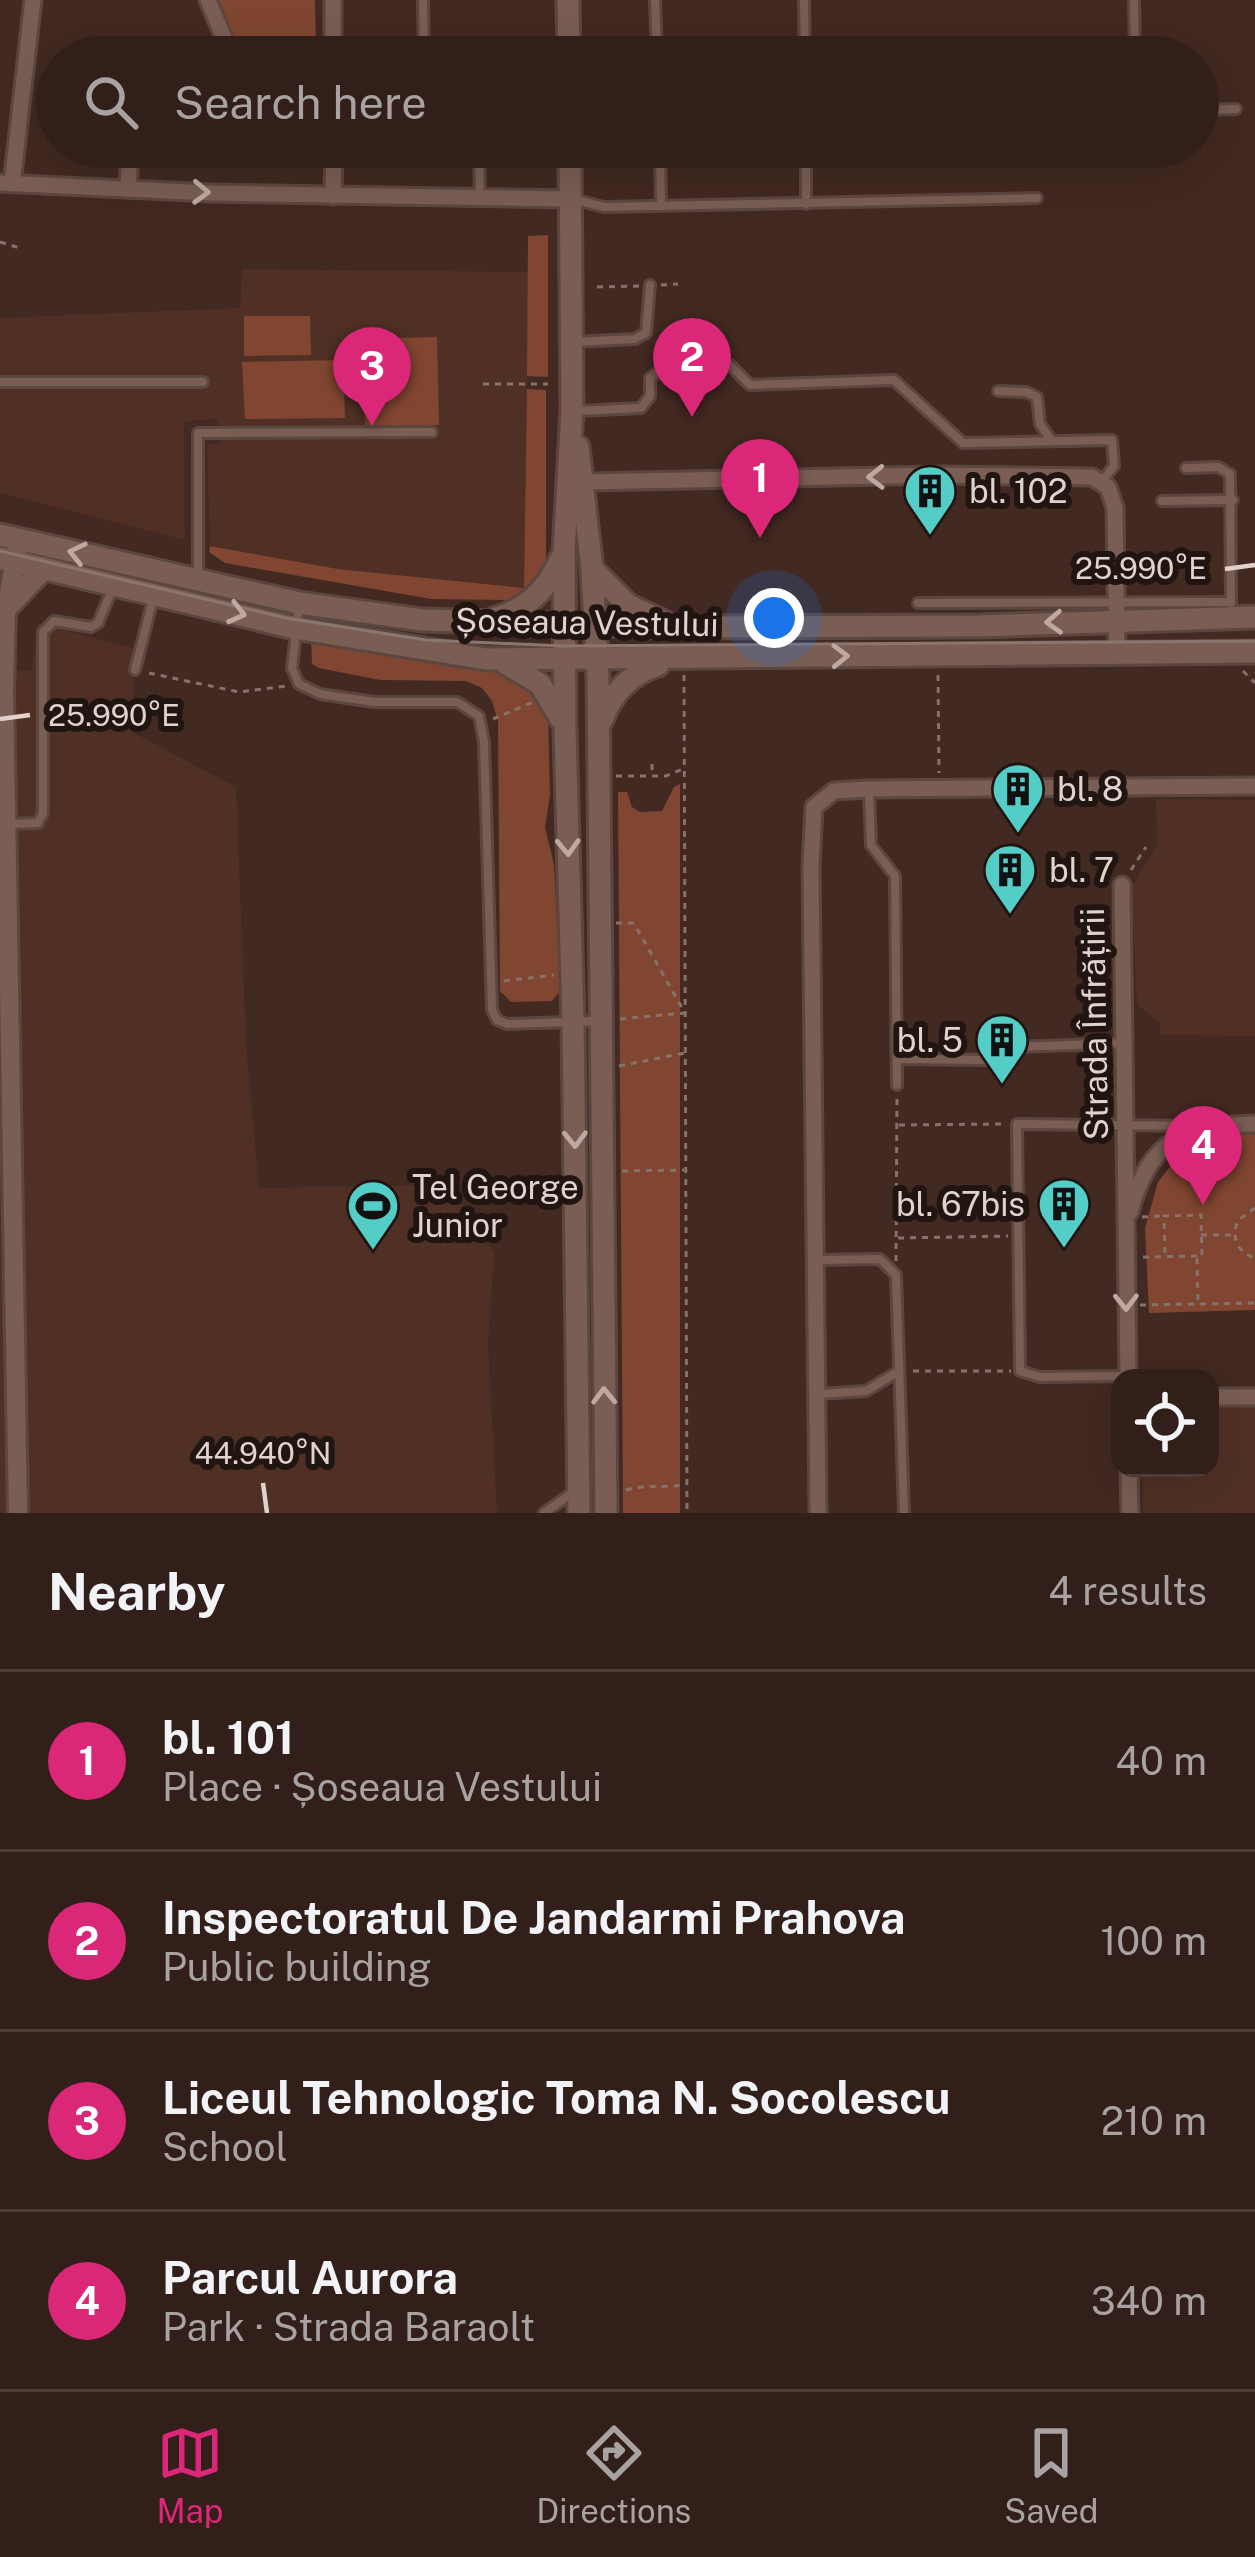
<!DOCTYPE html>
<meta charset="utf-8">
<style>
:root{--surface:#321f19;--page:#3d2c26;--text:#f1f3f6;--muted:#a8a2a2;--line:#4d3d38;--accent:#db2777}
body{margin:0;font-family:"Public Sans",sans-serif;background:var(--page);color:var(--text)}
.controls{position:absolute;right:36px;bottom:36px;display:grid;overflow:hidden;border-radius:24px;box-shadow:0 12px 48px #0002}
.controls button{width:108px;height:108px;display:grid;place-items:center;padding:0;border:0;border-bottom:3px solid var(--line);background:var(--surface);color:var(--text);font:60px sans-serif}
.you{position:absolute;left:774px;top:618px;width:42px;height:42px;margin:-30px;border:9px solid #fff;border-radius:50%;background:#1a73e8;box-shadow:0 0 0 18px #1a73e833}
.badge{display:grid;place-items:center;width:78px;height:78px;border-radius:50%;background:var(--accent);color:#fff;font-size:39px;font-weight:700}
.pin{position:absolute;translate:-50% -99px;filter:drop-shadow(0 3px 6px #0008)}
.pin::after{content:'';position:absolute;top:63px;width:42px;height:36px;background:inherit;clip-path:polygon(0 0,100% 0,50% 100%)}
.list{margin:0;padding:0;list-style:none}
h2{display:flex;justify-content:space-between;align-items:center;height:156px;margin:0;padding:0 48px;font-size:51px}
h2 small{font-size:39px;font-weight:400;color:var(--muted)}
.list li{display:grid;grid-template-columns:78px 1fr auto;gap:36px;align-items:center;box-sizing:border-box;height:180px;padding:0 48px;border-top:3px solid var(--line)}
.list b{display:block;font-size:45px;white-space:nowrap}
.list p{margin:0;font-size:39px;white-space:nowrap;color:var(--muted)}
.list em{font-size:39px;font-style:normal;color:var(--muted)}
.icon{flex:none;width:66px;height:66px;fill:none;stroke:currentColor;stroke-width:2;stroke-linecap:round;stroke-linejoin:round}
.map{position:relative;flex:none;width:1255px;height:1513px;overflow:hidden}
.search{position:absolute;background:var(--surface);box-shadow:0 12px 48px #0002;left:36px;right:36px;top:36px;height:132px;display:flex;align-items:center;gap:30px;box-sizing:border-box;padding:0 42px;border-radius:66px;color:var(--muted);font-size:45px}
.sheet{height:876px;background:var(--surface)}
nav{display:flex;justify-content:space-around;align-items:center;box-sizing:border-box;height:168px;border-top:3px solid var(--line);background:var(--surface);font-size:33px;color:var(--muted)}
nav a{display:grid;justify-items:center;gap:6px}
nav .on{color:var(--accent)}
.map>svg:first-child{display:block}
</style>
<div class="map">
<svg width="1255" height="1513" viewBox="0 0 1255 1513">
<rect width="100%" height="100%" fill="#422921"/>
<g fill="#503025">
<path d="M242,269L529,272L524,588L338,569L210,546L207,444L220,443L217,419L184,421L185,540L0,493V318L240,308Z"/>
<path d="M38,623L136,649L130,731L236,787L246,1044L259,1188L435,1185L454,1191L494,1253L488,1345L497,1513H0V669L32,671Z"/>
<path d="M1156,799L1255,800V1036L1161,1035L1160,1023L1137,1004L1131,889L1157,845Z"/>
<path d="M1255,1403V1513H1143L1142,1468H1210V1404Z"/>
</g>
<g fill="#814631">
<path d="M217,0H315L316,50L301,57H241Z"/>
<path d="M548,235V377L527,376L528,236Z"/>
<path d="M244,316H310L311,355L244,356Z"/>
<path d="M437,337L439,425L365,426L363,339Z"/>
<path d="M343,360L345,418L245,419L242,362Z"/>
<path d="M527,389L546,390V561L530,592L513,600L431,599L225,563L209,552L210,546L338,569L524,588Z"/>
<path d="M311,641L502,671L525,680L548,711L550,795L545,827L554,864L561,990L552,1001L511,1002L500,991L498,721L492,701L482,688L466,681L380,680L319,668L312,664Z"/>
<path d="M680,784V1513H623L618,792H627L632,807L640,812L662,811L674,787Z"/>
<path d="M1241,1134H1255V1310L1149,1313L1145,1228L1158,1182L1184,1149Z"/>
</g>
<g fill="none" stroke-linecap="round" stroke-linejoin="round">
<g stroke="#5c4740" stroke-width="14">
<g id="service">
<path d="M423,0L424,57"/>
<path d="M655,0L657,57"/>
<path d="M804,0L805,57"/>
<path d="M1134,0L1135,57"/>
<path d="M1198,110L1236,109"/>
<path d="M479,147L480,197"/>
<path d="M660,147L661,206"/>
<path d="M572,199L604,207L1037,198"/>
<path d="M806,204V147"/>
<path d="M573,342L635,339L646,333L650,285"/>
<path d="M0,382H203"/>
<path d="M998,391L1026,392L1037,397L1040,424L1051,440"/>
<path d="M577,411L641,408L650,396V378L663,368L730,365L750,385L894,380L963,443L1112,440L1114,466L1102,481"/>
<path d="M1186,468L1218,467L1230,474L1231,603"/>
<path d="M1162,501L1233,500"/>
<path d="M198,577V433L432,432"/>
<path d="M918,603L1231,602"/>
<path d="M299,605L292,668L299,684L320,694L374,702H457L479,716L484,742L492,1010L497,1020L507,1024L597,1021"/>
<path d="M135,670L154,595"/>
<path d="M869,791L871,845L895,876L897,1085"/>
<path d="M8,824L38,823L43,813V632L54,621L91,627L98,623L114,585"/>
<path d="M897,1059L991,1060L1015,1047L1126,1043"/>
<path d="M816,1260L880,1259L896,1275L904,1513"/>
<path d="M1128,1376L1040,1377L1020,1371L1017,1124L1196,1126"/>
<path d="M819,1394L866,1391L899,1371"/>
<path d="M544,1513L572,1493"/>
</g>
</g>
<g stroke="#5c4740" stroke-width="21">
<g id="minor">
<path d="M208,0L232,57"/>
<path d="M333,0V57"/>
<path d="M0,183L211,193L570,199"/>
<path d="M12,184L33,0"/>
<path d="M128,189L130,147"/>
<path d="M333,196L334,147"/>
<path d="M583,482L937,475L1092,477L1108,487L1115,508L1117,654"/>
<path d="M1122,885L1128,1378"/>
<path d="M1130,1212C1149,1139 1185,1125 1255,1124"/>
<path d="M1210,1397H1255"/>
<path d="M1129,1468L1130,1513"/>
<path d="M818,1513L811,867L814,807L834,791L869,789L1255,786"/>
</g>
</g>
<g stroke="#5c4740" stroke-width="24">
<path id="tertiary" d="M17,550L6,608L4,692L18,1513"/>
</g>
<g stroke="#5c4740" stroke-width="27">
<g id="secondary">
<path d="M568,0L569,57"/>
<path d="M570,147L572,411L564,552L565,730L573,1022L579,1513"/>
<path d="M578,447L592,569L598,678L606,1513"/>
<path d="M0,535L299,603L422,620L682,627L981,626L1255,617"/>
<path d="M0,558L295,628L486,659L1255,652"/>
<path d="M592,569L628,605L664,622"/>
<path d="M6,608L44,568"/>
<path d="M494,619C528,608 547,590 561,558"/>
<path d="M505,663L540,684L561,719"/>
<path d="M602,720C612,692 630,674 658,665"/>
</g>
</g>
<g stroke="#87726b" stroke-width="3" stroke-dasharray="6 6" stroke-linecap="butt">
<path d="M0,242L23,249"/>
<path d="M661,285L678,284"/>
<path d="M597,287L640,286"/>
<path d="M483,384H548"/>
<path d="M1243,671L1255,683"/>
<path d="M149,673L239,692L287,686"/>
<path d="M684,675L687,1513"/>
<path d="M938,675L939,773"/>
<path d="M493,719L533,702"/>
<path d="M652,764V774"/>
<path d="M616,776H666L683,769"/>
<path d="M1131,870L1146,847"/>
<path d="M616,923H633L636,927L685,1013L619,1019"/>
<path d="M504,981L554,975"/>
<path d="M619,1066L685,1053"/>
<path d="M899,1125L1004,1124"/>
<path d="M622,1171L684,1170"/>
<path d="M1255,1208L1238,1220C1231,1238 1237,1252 1255,1258"/>
<path d="M1142,1217L1162,1216"/>
<path d="M1201,1235H1232"/>
<path d="M898,1238L1008,1236"/>
<path d="M1143,1257L1197,1256H1202L1201,1215L1164,1216L1165,1257"/>
<path d="M1197,1258L1198,1302"/>
<path d="M896,1261L897,1096"/>
<path d="M1140,1305L1255,1303"/>
<path d="M913,1371H1011"/>
<path d="M626,1490C646,1484 665,1489 686,1484"/>
</g>
<use href="#service" stroke="#7a5e54" stroke-width="8"/>
<use href="#minor" stroke="#7a5e54" stroke-width="15"/>
<use href="#tertiary" stroke="#7a5e54" stroke-width="18"/>
<use href="#secondary" stroke="#7a5e54" stroke-width="21"/>
<path stroke="#8b766f" stroke-width="3" d="M0,551L286,618L426,640L564,646L1255,641"/>
</g>
<defs><path id="oneway-chevron" d="M-2-3.5L2.5 0L-2 3.5" fill="none" stroke-width="1.6" stroke-linecap="round" stroke-linejoin="round" transform="scale(3)"/></defs>
<g stroke="#bea9a2">
<use href="#oneway-chevron" transform="translate(201 192) rotate(2)"/>
<use href="#oneway-chevron" transform="translate(876 477) rotate(179)"/>
<use href="#oneway-chevron" transform="translate(77 553) rotate(-167)"/>
<use href="#oneway-chevron" transform="translate(237 613) rotate(14)"/>
<use href="#oneway-chevron" transform="translate(1054 622) rotate(177)"/>
<use href="#oneway-chevron" transform="translate(840 656) rotate(-1)"/>
<use href="#oneway-chevron" transform="translate(568 847) rotate(88)"/>
<use href="#oneway-chevron" transform="translate(575 1139) rotate(89)"/>
<use href="#oneway-chevron" transform="translate(1126 1302) rotate(89)"/>
<use href="#oneway-chevron" transform="translate(604 1396) rotate(-91)"/>
</g>
<path fill="none" stroke="#e2d2cc" stroke-width="4.5" d="M1225,569L1255,565M0,719L30,715M263,1483L267,1513"/>
<defs>
<g id="building-pin" transform="scale(2.7)"><path d="M0 17L-7.5 6A9.5 9.5 0 1 1 7.5 6Z" fill="#54cdc7" stroke="#201511"/><path d="M-4-6H4V6H1V3H-1V6H-4ZM-2.5-4.3h1.7v1.8h-1.7ZM.8-4.3h1.7v1.8H.8ZM-2.5-1h1.7V.8h-1.7ZM.8-1h1.7V.8H.8Z" fill="#111"/></g>
<g id="stadium-pin" transform="scale(2.7)"><path d="M0 17L-7.5 6A9.5 9.5 0 1 1 7.5 6Z" fill="#54cdc7" stroke="#201511"/><path d="M0-5a6.5 5 0 1 0 0 10a6.5 5 0 1 0 0-10ZM-3.5-1.8h7v3.6h-7Z" fill="#111"/></g>
</defs>
<g fill-rule="evenodd">
<use href="#building-pin" x="930" y="491"/>
<use href="#building-pin" x="1018" y="789"/>
<use href="#building-pin" x="1010" y="870"/>
<use href="#building-pin" x="1002" y="1040"/>
<use href="#building-pin" x="1064" y="1204"/>
<use href="#stadium-pin" x="373" y="1206"/>
</g>
<g text-anchor="middle" dominant-baseline="central" stroke-width="12" stroke-linejoin="round" paint-order="stroke">
<g font-size="33" fill="#e2d2cc" stroke="#201511" text-anchor="start">
<text x="969" y="491">bl. 102</text>
<text x="1057" y="789">bl. 8</text>
<text x="1049" y="870">bl. 7</text>
<text x="963" y="1040" text-anchor="end">bl. 5</text>
<text x="412" y="1187">Tel George<tspan x="412" dy="38">Junior</tspan></text>
<text x="1025" y="1204" text-anchor="end">bl. 67bis</text>
</g>
<g font-size="33" fill="#e2d2cc" stroke="#201511">
<text transform="translate(587 622) rotate(1)">Șoseaua Vestului</text>
<text transform="translate(1094 1024) rotate(-91)">Strada Înfrățirii</text>
</g>
</g>
<g font-size="30" text-anchor="middle" fill="#e2d2cc" stroke="#201511" stroke-width="12" stroke-linejoin="round" paint-order="stroke">
<text x="1141" y="579">25.990°E</text>
<text x="114" y="726">25.990°E</text>
<text x="263" y="1464">44.940°N</text>
</g>
</svg>
<div class="controls">
<button><svg class="icon" aria-label="locate" viewBox="0 0 24 24"><circle cx="12" cy="12" r="6"/><path d="M12 2v4M12 18v4M2 12h4M18 12h4"/></svg></button>
</div>
<div class="you"></div>
<div class="pin badge" style="left:760px;top:538px">1</div>
<div class="pin badge" style="left:692px;top:417px">2</div>
<div class="pin badge" style="left:372px;top:426px">3</div>
<div class="pin badge" style="left:1203px;top:1205px">4</div>
<div class="search"><svg class="icon" aria-label="search" viewBox="0 0 24 24"><circle cx="10" cy="10" r="6"/><path d="M15 15l6 6"/></svg>Search here</div>
</div>
<section class="sheet">
<h2>Nearby<small>4 results</small></h2>
<ul class="list">
<li><span class="badge">1</span><div><b>bl. 101</b><p>Place · Șoseaua Vestului</p></div><em>40 m</em></li>
<li><span class="badge">2</span><div><b>Inspectoratul De Jandarmi Prahova</b><p>Public building</p></div><em>100 m</em></li>
<li><span class="badge">3</span><div><b>Liceul Tehnologic Toma N. Socolescu</b><p>School</p></div><em>210 m</em></li>
<li><span class="badge">4</span><div><b>Parcul Aurora</b><p>Park · Strada Baraolt</p></div><em>340 m</em></li>
</ul>
</section>
<nav>
<a class="on"><svg class="icon" aria-label="map" viewBox="0 0 24 24"><path d="M3 6l6-2 6 2 6-2v14l-6 2-6-2-6 2zM9 4v14M15 6v14"/></svg>Map</a>
<a><svg class="icon" aria-label="directions" viewBox="0 0 24 24"><path d="M12 3l9 9-9 9-9-9zM9 14v-3h6M13 9l2 2-2 2"/></svg>Directions</a>
<a><svg class="icon" aria-label="saved" viewBox="0 0 24 24"><path d="M7 4h10v16l-5-4-5 4z"/></svg>Saved</a>
</nav>
